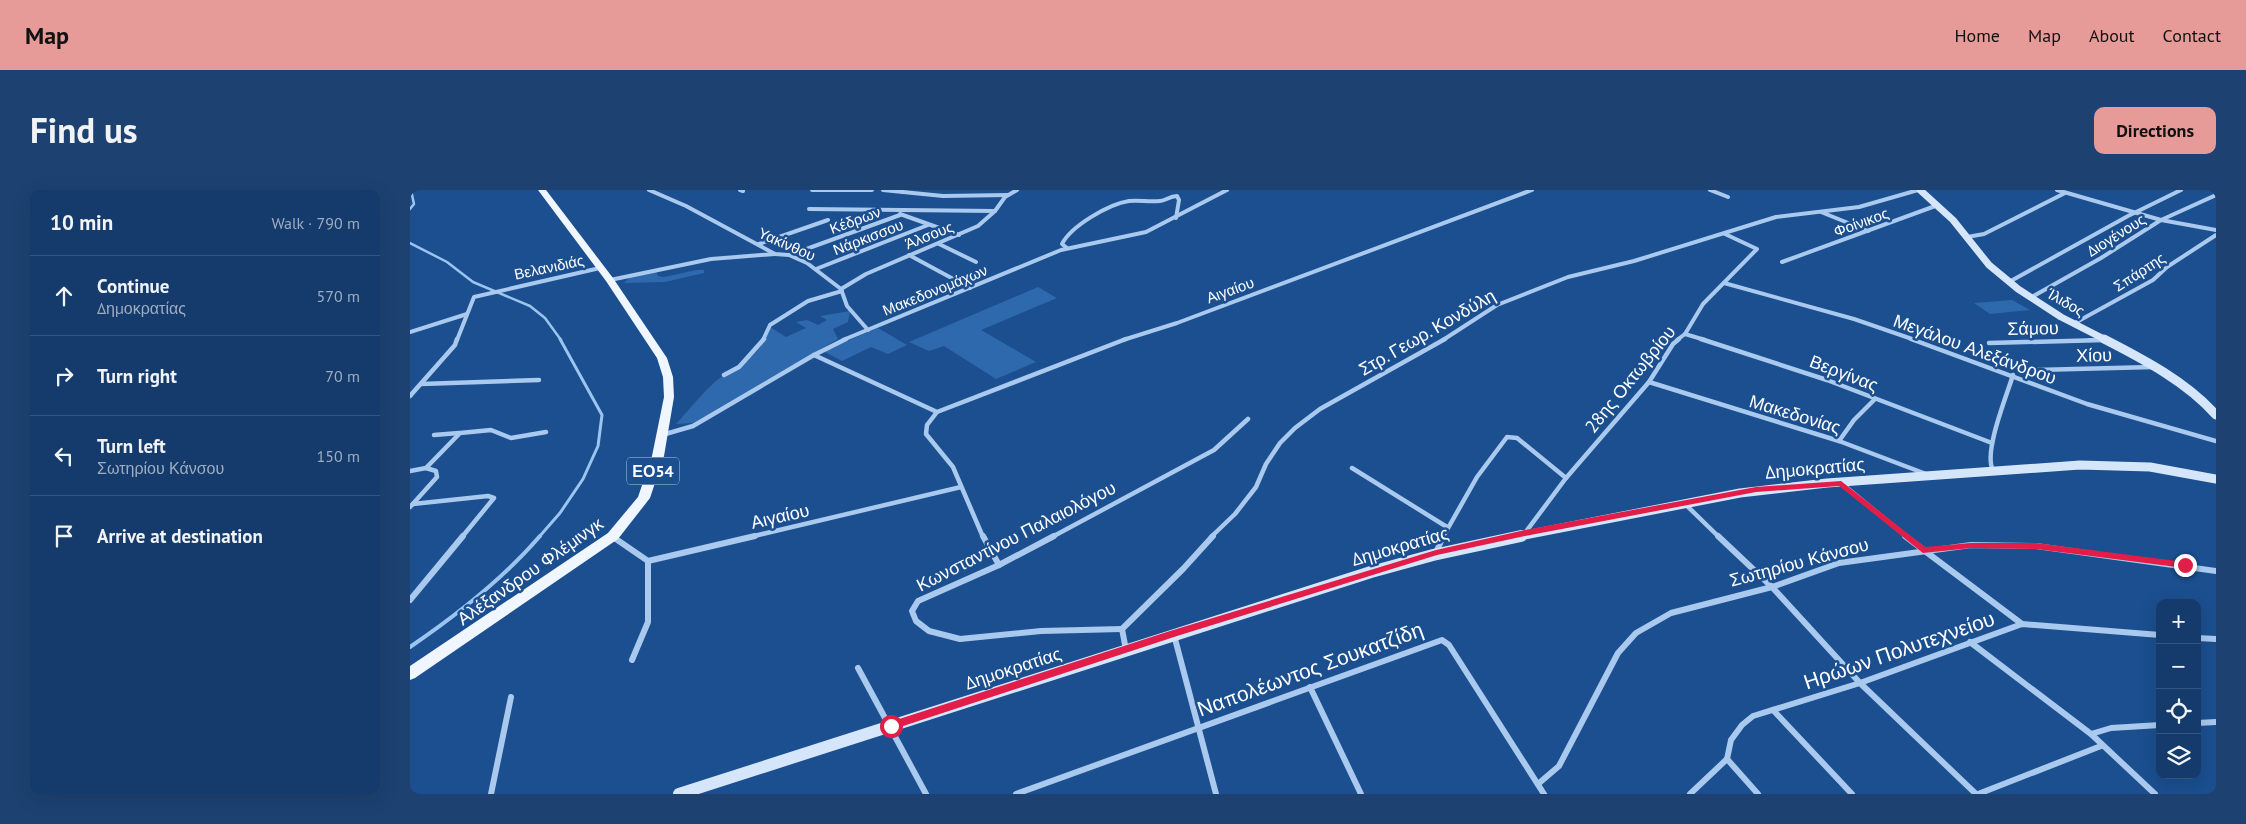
<!DOCTYPE html>
<meta charset="utf-8">
<style>
:root{--surface:#143b6b;--page:#1d4271;--text:#f1f3f6;--muted:#9dadc1;--line:#33557e;--accent:#e69b98}
body{margin:0;font-family:"PT Sans",sans-serif;background:var(--page);color:var(--text)}
.controls{position:absolute;right:15px;bottom:15px;display:grid;overflow:hidden;border-radius:10px;box-shadow:0 5px 20px #0002}
.controls button{width:45px;height:45px;display:grid;place-items:center;padding:0;border:0;border-bottom:1px solid var(--line);background:var(--surface);color:var(--text);font:25px sans-serif}
.stop{position:absolute;width:15px;height:15px;margin:-11px;border:4px solid #e11d48;border-radius:50%;background:#fff}
.stop.end{background:#e11d48;border-color:#fff;box-shadow:0 1px 5px #0008}
.list{margin:0;padding:0;list-style:none}
h2{display:flex;justify-content:space-between;align-items:center;height:65px;margin:0;padding:0 20px;font-size:21px}
h2 small{font-size:16px;font-weight:400;color:var(--muted)}
.list li{display:grid;grid-template-columns:32px 1fr auto;gap:15px;align-items:center;box-sizing:border-box;height:80px;padding:0 20px;border-top:1px solid var(--line)}
.list b{display:block;font-size:19px;white-space:nowrap}
.list p{margin:0;font-size:16px;white-space:nowrap;color:var(--muted)}
.list em{font-size:16px;font-style:normal;color:var(--muted)}
.icon{flex:none;width:28px;height:28px;fill:none;stroke:currentColor;stroke-width:2;stroke-linecap:round;stroke-linejoin:round}
.map{position:relative;flex:none;width:1806px;height:604px;overflow:hidden;border-radius:10px}
header{display:flex;align-items:center;gap:30px;box-sizing:border-box;height:70px;padding:0 25px;background:var(--accent);color:#111}
header strong{font-size:24px}
nav{display:flex;gap:28px;margin-inline-start:auto;font-size:18px}
.intro{display:flex;align-items:center;justify-content:space-between;box-sizing:border-box;height:120px;padding:0 30px}
h1{margin:0;font-size:35px}
.button{padding:12px 22px;border-radius:10px;background:var(--accent);color:#111;font-size:18px;font-weight:700}
main{display:flex;gap:30px;padding:0 30px}
aside{flex:1;background:var(--surface);border-radius:10px;box-shadow:0 5px 20px #0002}
.map>svg:first-child{display:block}
</style>
<header>
<strong>Map</strong>
<nav><a>Home</a><a>Map</a><a>About</a><a>Contact</a></nav>
</header>
<div class="intro"><h1>Find us</h1><a class="button">Directions</a></div>
<main>
<aside>
<h2>10 min<small>Walk · 790 m</small></h2>
<ul class="list">
<li><svg class="icon" aria-label="ahead" viewBox="0 0 24 24"><path d="M12 20V5M6 11l6-6 6 6"/></svg><div><b>Continue</b><p>Δημοκρατίας</p></div><em>570 m</em></li>
<li><svg class="icon" aria-label="right" viewBox="0 0 24 24"><path d="M7 20v-9h11M14 6l5 5-5 5"/></svg><div><b>Turn right</b></div><em>70 m</em></li>
<li><svg class="icon" aria-label="left" viewBox="0 0 24 24"><path d="M17 20v-9H6M10 6l-5 5 5 5"/></svg><div><b>Turn left</b><p>Σωτηρίου Κάνσου</p></div><em>150 m</em></li>
<li><svg class="icon" aria-label="arrive" viewBox="0 0 24 24"><path d="M6 21V4h12l-3 4 3 4H6"/></svg><div><b>Arrive at destination</b></div></li>
</ul>
</aside>
<div class="map">
<svg width="1806" height="604" viewBox="0 0 1806 604">
<rect width="100%" height="100%" fill="#1b4f8f"/>
<g fill="#2e69ad">
<path d="M286,80H294V83L255,92L214,93L221,86L246,81L248,86L254,87Z"/>
<path d="M628,97L647,108L571,140L626,172L586,189L534,156L519,161L499,152Z"/>
<path d="M1602,110L1620,120L1580,124L1564,113Z"/>
<path d="M440,121L438,132L423,139L428,149L283,233L266,234C279,220 292,203 306,191C327,174 353,166 360,137L376,147L396,138L386,132L397,130L408,135L417,130L410,126Z"/>
<path d="M468,138L497,155L478,164L461,157L432,171L413,161Z"/>
</g>
<g fill="none" stroke-linecap="round" stroke-linejoin="round">
<g stroke="#9cc4f0" stroke-width="2.5">
<path d="M0,19L4,14L1,0"/>
<path d="M0,53L37,72L63,92L120,116L135,128L151,150"/>
</g>
<path stroke="#9cc4f0" stroke-width="3" d="M129,347L150,323L173,289L188,256L192,225L150,149"/>
<path stroke="#9cc4f0" stroke-width="4" d="M0,457C47,425 93,389 130,346"/>
<g stroke="#a9c9ee" stroke-width="4">
<path d="M239,0L276,16L365,64L379,65L397,73L431,99L437,116L458,140"/>
<path d="M330,0L333,1"/>
<path d="M402,0H462"/>
<path d="M473,0L533,6L598,5"/>
<path d="M1300,0L1318,7"/>
<path d="M1647,0L1751,30L1806,40"/>
<path d="M399,19L585,21"/>
<path d="M1411,22L1458,41"/>
<path d="M490,24L549,45"/>
<path d="M1557,47L1574,44L1655,3"/>
<path d="M349,54L418,30"/>
<path d="M529,54L566,72"/>
<path d="M657,58L652,54C661,36 699,14 719,11C729,10 739,12 750,11C756,11 759,6 767,6L769,10L766,28"/>
<path d="M380,65L490,25"/>
<path d="M499,65L560,98"/>
<path d="M1372,72L1528,15"/>
<path d="M406,79L518,35"/>
<path d="M200,90L301,69L365,64"/>
<path d="M1599,92L1718,26L1771,0"/>
<path d="M1314,93L1444,129L1505,150"/>
<path d="M431,99L456,84L568,36L585,21L595,7L607,0"/>
<path d="M1620,108L1691,68L1751,30L1806,5"/>
<path d="M1663,134L1743,90L1757,77L1806,45"/>
<path d="M0,142L57,124"/>
<path d="M1275,144L1295,150"/>
<path d="M47,150L64,107L190,78"/>
<path d="M353,150L360,135L398,111L432,101"/>
<path d="M433,150L651,60L736,42L817,0"/>
<path d="M713,150L767,133L1122,0"/>
<path d="M1033,150L1087,115L1158,87L1224,71L1366,27L1449,17L1508,0"/>
<path d="M1267,150L1275,144L1293,114L1347,59L1315,44"/>
<path d="M1679,150H1694"/>
</g>
<g stroke="#a9c9ee" stroke-width="4.5">
<path d="M1291,149L1417,190L1582,253"/>
<path d="M1501,149L1677,214L1806,251"/>
<path d="M1579,153L1694,150"/>
<path d="M404,165L527,222"/>
<path d="M1626,180L1743,177"/>
<path d="M314,185L329,177L354,149"/>
<path d="M1239,192L1429,251L1516,284"/>
<path d="M11,194L129,190"/>
<path d="M0,206L45,155L47,149"/>
<path d="M24,245L49,243"/>
<path d="M252,245L283,236L404,165L436,149"/>
<path d="M1429,251L1444,230L1465,209"/>
<path d="M16,278L50,243L81,240L101,248L136,242"/>
<path d="M942,278L1037,337"/>
<path d="M1583,280C1573,263 1597,205 1603,185"/>
<path d="M0,281L16,278L26,281L27,287L0,317"/>
<path d="M1431,293L1497,347"/>
<path d="M1274,313L1309,347"/>
<path d="M3,314L78,306L84,308L52,347"/>
<path d="M1115,343L1156,288L1239,192L1263,154L1269,149"/>
<path d="M340,347L551,297"/>
<path d="M573,347L543,277L516,244L517,235L527,222L716,149"/>
<path d="M642,347L804,260L838,229"/>
<path d="M801,347L825,324L846,297L856,274L870,253L885,238L910,219L1035,149"/>
<path d="M1033,347L1067,287L1097,247L1107,248L1156,288"/>
</g>
<g stroke="#a9c9ee" stroke-width="6">
<path d="M573,346L589,375"/>
<path d="M644,346L589,375L508,411L502,421L506,431L519,441L550,449L631,441L712,439"/>
<path d="M1308,346L1362,397L1450,493L1566,604"/>
<path d="M1495,346L1612,434"/>
<path d="M203,347L238,371L345,346"/>
<path d="M1026,363L1033,346"/>
<path d="M0,410L53,346"/>
<path d="M764,445L806,604"/>
<path d="M1787,448L1806,449"/>
<path d="M1560,452L1681,544L1745,604"/>
<path d="M716,460L712,439L773,379L803,346"/>
<path d="M222,470L238,432V371"/>
<path d="M448,478L516,604"/>
<path d="M900,497L951,604"/>
<path d="M1363,520L1442,604"/>
<path d="M1787,533L1806,532"/>
<path d="M1681,544L1701,538L1750,535"/>
<path d="M1317,569L1348,604"/>
<path d="M1128,594L1149,576L1208,463L1226,443L1261,423L1362,397L1429,373L1561,355L1626,356L1806,381"/>
<path d="M81,604L101,507"/>
<path d="M606,604L1032,450L1039,455L1134,604"/>
<path d="M1280,604L1317,569L1321,550L1332,535L1343,526L1450,493L1612,434L1750,445"/>
<path d="M1568,604L1691,556"/>
</g>
<path stroke="#d6e6fa" stroke-width="7" d="M1510,0L1543,30L1579,75L1608,99L1651,127L1696,150"/>
<g stroke="#d6e6fa" stroke-width="9">
<path d="M1694,149C1733,169 1777,192 1806,225"/>
<path d="M1105,347L1330,303L1417,293L1670,275L1740,277L1806,289"/>
</g>
<path stroke="#d6e6fa" stroke-width="12" d="M269,604L961,382L1023,365L1111,346"/>
<path fill="#f0f6ff" fill-rule="evenodd" d="M128,0H136L203,88L257,168L263,187L264,207L254,266L240,308L208,349L5,488L0,490V476L198,343L228,307L242,266L254,207L253,187L247,168L196,91Z"/>
</g>
<path fill="#e11d48" d="M1431,291L1515,357L1561,353H1626L1775,372L1780,375L1775,378L1626,359L1561,358L1513,363L1429,296L1346,302L1115,346L1027,365L767,446L481,540L476,536L477,533L760,441L1026,360L1115,340L1346,297Z"/>
<g text-anchor="middle" dominant-baseline="central" stroke-width="5" stroke-linejoin="round" paint-order="stroke">
<g font-size="15" fill="#fff" stroke="#1b4f8f">
<text transform="translate(445 30) rotate(-20)">Κέδρων</text>
<text transform="translate(1451 32) rotate(-20)">Φοίνικος</text>
<text transform="translate(519 45) rotate(-22)">Άλσους</text>
<text transform="translate(1706 45) rotate(-32)">Διογένους</text>
<text transform="translate(458 47) rotate(-21)">Νάρκισσου</text>
<text transform="translate(377 54) rotate(24)">Υακίνθου</text>
<text transform="translate(139 77) rotate(-12)">Βελανιδιάς</text>
<text transform="translate(1729 82) rotate(-33)">Σπάρτης</text>
<text transform="translate(525 100) rotate(-22)">Μακεδονομάχων</text>
<text transform="translate(820 100) rotate(-20)">Αιγαίου</text>
<text transform="translate(1656 112) rotate(30)">Ίλιδος</text>
</g>
<rect fill="#1b4f8f" stroke="#bbcadd" stroke-width="1" x="217" y="267.5" width="52" height="27" rx="4"/>
<g font-size="16" font-weight="bold" fill="#fff">
<text x="243" y="281">ΕΟ54</text>
</g>
<g font-size="18" fill="#fff" stroke="#1b4f8f">
<text transform="translate(1623 138) rotate(-1)">Σάμου</text>
<text transform="translate(1017 142) rotate(-30)">Στρ. Γεωρ. Κονδύλη</text>
<text transform="translate(1565 159) rotate(20)">Μεγάλου Αλεξάνδρου</text>
<text transform="translate(1684 165) rotate(-1)">Χίου</text>
<text transform="translate(1434 183) rotate(21)">Βεργίνας</text>
<text transform="translate(1220 189) rotate(-51)">28ης Οκτωβρίου</text>
<text transform="translate(1385 224) rotate(17)">Μακεδονίας</text>
<text transform="translate(1405 278) rotate(-5)">Δημοκρατίας</text>
<text transform="translate(370 326) rotate(-13)">Αιγαίου</text>
<text transform="translate(606 346) rotate(-27)">Κωνσταντίνου Παλαιολόγου</text>
<text transform="translate(990 356) rotate(-16)">Δημοκρατίας</text>
<text transform="translate(1389 372) rotate(-15)">Σωτηρίου Κάνσου</text>
<text transform="translate(120 381) rotate(-35)">Αλέξανδρου Φλέμινγκ</text>
<text transform="translate(603 478) rotate(-18)">Δημοκρατίας</text>
</g>
<g font-size="21" fill="#fff" stroke="#1b4f8f">
<text transform="translate(1489 460) rotate(-19)">Ηρώων Πολυτεχνείου</text>
<text transform="translate(900 479) rotate(-20)">Ναπολέωντος Σουκατζίδη</text>
</g>
</g>
</svg>
<div class="controls">
<button>+</button>
<button>−</button>
<button><svg class="icon" aria-label="locate" viewBox="0 0 24 24"><circle cx="12" cy="12" r="6"/><path d="M12 2v4M12 18v4M2 12h4M18 12h4"/></svg></button>
<button><svg class="icon" aria-label="layers" viewBox="0 0 24 24"><path d="M12 4l9 5-9 5-9-5zM3 14l9 5 9-5"/></svg></button>
</div>
<div class="stop" style="left:481px;top:536px"></div>
<div class="stop end" style="left:1775px;top:375px"></div>
</div>
</main>
